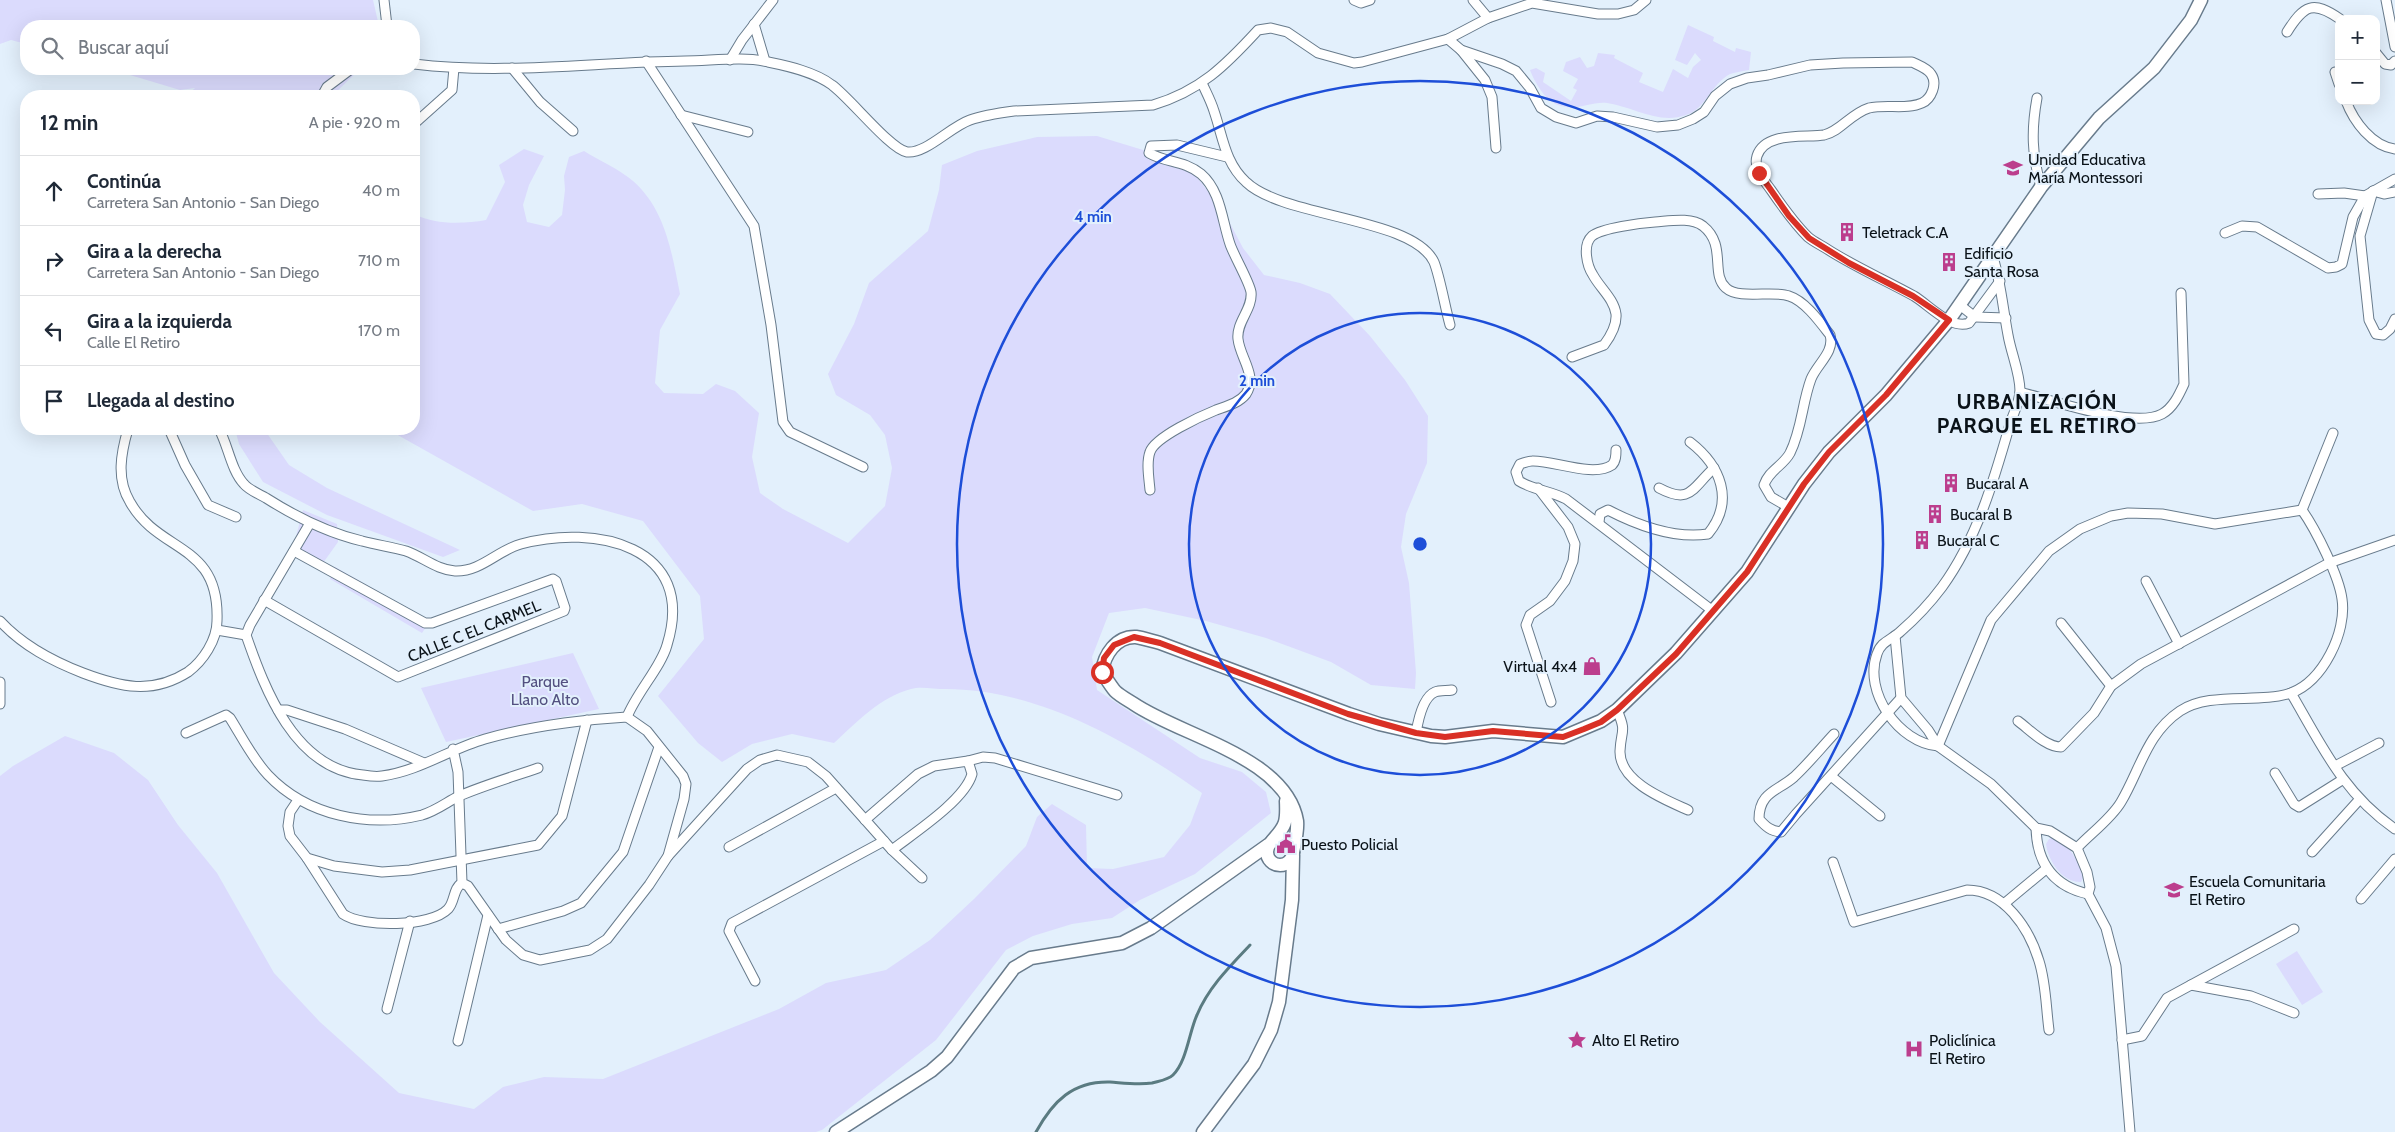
<!DOCTYPE html>
<html lang="es">
<meta charset="utf-8">
<style>
:root{--surface:#fff;--page:#f6f6f7;--text:#1f2937;--muted:#747a83;--line:#e0e1e3}
body{margin:0;font-family:Cabin,sans-serif;background:var(--page);color:var(--text)}
.controls{position:absolute;right:15px;top:15px;display:grid;overflow:hidden;border-radius:10px;box-shadow:0 5px 20px #0002}
.controls button{width:45px;height:45px;display:grid;place-items:center;padding:0;border:0;border-bottom:1px solid var(--line);background:var(--surface);color:var(--text);font:25px sans-serif}
.stop{position:absolute;width:15px;height:15px;margin:-11px;border:4px solid #d93025;border-radius:50%;background:#fff}
.stop.end{background:#d93025;border-color:#fff;box-shadow:0 1px 5px #0008}
.list{margin:0;padding:0;list-style:none}
h2{display:flex;justify-content:space-between;align-items:center;height:65px;margin:0;padding:0 20px;font-size:21px}
h2 small{font-size:16px;font-weight:400;color:var(--muted)}
.list li{display:grid;grid-template-columns:32px 1fr auto;gap:15px;align-items:center;box-sizing:border-box;height:70px;padding:0 20px;border-top:1px solid var(--line)}
.list b{display:block;font-size:19px;white-space:nowrap}
.list p{margin:0;font-size:16px;white-space:nowrap;color:var(--muted)}
.list em{font-size:16px;font-style:normal;color:var(--muted)}
.icon{flex:none;width:28px;height:28px;fill:none;stroke:currentColor;stroke-width:2;stroke-linecap:round;stroke-linejoin:round}
.map{position:relative;flex:none;width:2395px;height:1132px;overflow:hidden}
.search{position:absolute;background:var(--surface);box-shadow:0 5px 20px #0002;left:20px;top:20px;width:400px;height:55px;display:flex;align-items:center;gap:12px;box-sizing:border-box;padding:0 18px;border-radius:20px;color:var(--muted);font-size:19px}
.panel{position:absolute;background:var(--surface);box-shadow:0 5px 20px #0002;left:20px;top:90px;width:400px;height:345px;border-radius:20px}
.map>svg:first-child{display:block}
</style>
<div class="map">
<svg width="2395" height="1132" viewBox="0 0 2395 1132">
<rect width="100%" height="100%" fill="#e3f0fc"/>
<g fill="#dbdbfd">
<path d="M0,0H373L379,26H26V44L11,40L0,44Z"/>
<path d="M1688,25L1714,37L1713,41L1735,52L1736,48L1751,52L1749,70C1743,71 1736,72 1730,74C1711,84 1706,109 1686,115C1659,125 1634,107 1607,103C1591,101 1576,112 1558,105C1545,100 1535,83 1530,70L1536,68L1545,73L1543,82L1571,101L1577,90L1573,88L1578,79L1563,71L1566,62L1580,57L1587,68L1594,66L1598,53L1615,55L1614,58L1643,73L1639,82L1663,92L1673,69L1688,78L1693,67L1701,60L1695,53L1687,65L1675,60Z"/>
<path d="M110,69H360L332,96H186L195,88L180,90Z"/>
<path d="M1097,136L1186,163L1224,212L1243,248L1264,275L1300,283L1330,294L1370,336L1405,380L1428,416L1427,463L1406,514L1401,547L1409,583L1416,673L1415,689L1371,685L1331,662L1266,638L1206,621L1145,608L1109,613L1092,657L1097,690L1200,758L1242,772L1266,792L1271,813L1195,874L1140,900L1112,918L1072,924L1033,936L1006,950L936,1040L822,1130L816,1132H0V776L13,766L65,736L114,753L148,780L178,825L217,873L274,973L320,1022L399,1093L474,1109L503,1087L544,1077L603,1079L779,1009L826,983L886,970L930,940L974,899L1026,846L1037,817L1052,804L1086,825L1087,868L1113,869L1164,857L1190,825L1202,793C1128,741 1038,689 945,689C934,689 920,686 911,689C880,697 856,723 834,743L792,734L752,744L722,762L698,743L658,696L704,639L700,596L643,521L582,504L533,511L387,429H414V214C435,225 463,224 486,220L505,182L499,165L524,149L544,156L529,185L523,205L527,222L549,227L562,215L565,190L564,176L569,157L584,151C600,161 619,169 633,181C666,210 672,254 680,294L660,330L655,383L664,393L703,394L716,384L735,391L759,413L752,457L760,493L783,509L848,543L885,506L892,468L885,435L870,415L836,395L828,374L854,324L869,283L928,231L939,190L942,165L977,151L1037,137Z"/>
<path d="M235,429H264L289,465L327,488L460,550L443,557L327,515L263,482L239,444Z"/>
<path d="M303,510L337,524L338,542L323,563L293,548Z"/>
<path d="M335,567L430,621L422,633L330,579Z"/>
<path d="M573,653L599,709L446,742L421,688Z"/>
<path d="M2053,837C2070,844 2079,862 2083,878L2081,882C2062,883 2048,860 2046,844L2049,839Z"/>
<path d="M2297,951L2323,992L2302,1005L2276,964Z"/>
</g>
<g fill="none" stroke-linecap="round" stroke-linejoin="round">
<path stroke="#5a7b81" stroke-width="3" d="M1036,1132C1053,1101 1073,1081 1110,1082C1124,1083 1138,1085 1152,1083C1159,1081 1168,1080 1173,1075C1187,1061 1189,1032 1197,1015C1208,988 1230,966 1250,945"/>
<g stroke="#687b8c" stroke-width="11">
<g id="street">
<path d="M384,0L387,26"/>
<path d="M1354,0L1361,3L1370,0"/>
<path d="M1473,0L1488,18"/>
<path d="M2386,0L2395,47"/>
<path d="M754,24L765,61"/>
<path d="M2287,32C2304,5 2313,0 2340,19"/>
<path d="M1448,39L1461,50L1502,64L1516,71L1530,88L1541,108L1556,117L1576,123L1597,116L1613,117L1657,127L1678,125L1693,119L1704,112L1715,96L1730,84L1747,78L1768,75L1810,65L1843,63L1912,62C1918,65 1927,68 1931,74C1938,84 1931,99 1922,103C1907,110 1886,104 1869,108C1850,114 1841,131 1824,135C1806,138 1765,131 1757,156C1753,169 1764,180 1771,190C1782,206 1794,223 1808,237C1814,242 1821,245 1827,249C1855,267 1885,280 1914,296C1929,305 1951,330 1969,323L2000,281"/>
<path d="M1461,50L1485,80L1492,97L1496,148"/>
<path d="M2376,53L2385,64L2391,65L2395,61"/>
<path d="M730,60L742,40L773,0"/>
<path d="M646,61L754,226L771,325L783,422L790,432L863,467"/>
<path d="M414,64C504,75 595,62 685,61C710,61 744,56 768,62C788,66 815,72 832,85C850,98 890,149 907,152C926,154 950,127 970,120C984,115 999,113 1014,111L1153,105C1200,91 1225,66 1258,30L1271,28L1287,32L1318,53L1354,63L1362,62L1448,39L1488,18L1532,3L1598,14H1618L1634,10L1646,0"/>
<path d="M512,68L540,102L573,131"/>
<path d="M2335,72L2339,84"/>
<path d="M1202,83C1206,92 1211,101 1214,111C1223,137 1225,163 1246,182C1283,218 1413,217 1434,262C1440,277 1445,307 1450,325"/>
<path d="M322,96L327,87L351,69"/>
<path d="M2037,98C2031,131 2032,155 2041,187"/>
<path d="M2346,101C2354,122 2372,146 2395,149"/>
<path d="M681,115L748,132"/>
<path d="M414,124L452,90L454,68"/>
<path d="M2373,191L2360,236L2369,320L2376,334L2383,335L2390,329L2395,319"/>
<path d="M2373,191L2384,194L2395,192"/>
<path d="M2318,194L2344,193L2365,196"/>
<path d="M2225,233L2242,226L2257,227L2328,268L2336,267L2342,264L2353,217L2365,196L2395,179"/>
<path d="M1993,257C2001,283 2003,309 2008,335C2011,353 2020,373 2020,391C2020,401 2013,414 2010,424C1994,480 1977,539 1942,587C1930,603 1916,618 1901,631C1892,640 1881,641 1877,654C1863,692 1899,743 1938,746L1991,620L2049,551L2080,529L2111,516L2128,513L2162,514L2215,524L2302,510C2316,530 2339,576 2342,599C2347,632 2323,681 2291,693C2258,704 2210,691 2180,711C2147,733 2140,770 2121,802C2111,819 2091,833 2077,848"/>
<path d="M1961,306L1975,317L2006,318"/>
<path d="M1572,357L1604,345C1610,337 1617,325 1616,314C1614,299 1600,288 1593,275C1587,266 1582,245 1592,236C1602,228 1641,223 1655,222C1670,221 1691,217 1703,226C1727,245 1710,274 1726,288C1739,300 1773,290 1789,296C1805,301 1820,322 1830,335C1835,352 1817,364 1811,379C1802,403 1802,429 1790,453C1783,466 1769,470 1764,485L1771,497L1790,508"/>
<path d="M2020,392C2051,400 2134,429 2162,414C2173,408 2179,395 2184,384L2181,293"/>
<path d="M169,429L185,465L208,505L236,517"/>
<path d="M219,429C228,445 231,470 244,484C249,490 259,494 266,498C296,517 328,533 362,541C377,545 392,547 406,551C423,557 437,570 455,571C481,572 498,550 521,544C594,524 698,545 667,645C661,667 637,692 627,717"/>
<path d="M1616,450C1616,455 1616,461 1612,465C1593,478 1553,460 1532,461C1528,461 1524,463 1520,464L1516,472L1519,481C1533,490 1551,491 1566,499L1713,611"/>
<path d="M1538,488L1568,527L1575,544L1573,561L1565,581L1550,601L1530,615L1526,625L1551,702"/>
<path d="M1659,488C1691,505 1692,488 1714,468"/>
<path d="M1150,490C1149,478 1146,463 1150,452C1155,437 1201,416 1216,410C1227,406 1239,403 1246,394C1258,376 1240,358 1238,339C1236,322 1253,309 1251,292C1249,281 1234,256 1230,244C1222,221 1221,191 1201,174C1184,160 1166,163 1149,153L1151,146L1177,145L1227,157"/>
<path d="M2302,510L2333,433"/>
<path d="M1599,522L1600,514L1608,510C1637,525 1675,539 1708,534C1735,501 1721,466 1690,442"/>
<path d="M310,523L250,625L246,635C265,690 295,769 363,775C369,776 376,777 382,776C419,771 450,749 485,739C531,726 579,720 627,717L647,731L683,776L686,784L684,799L668,856L649,885L607,939L590,950L540,960L523,955L506,940L468,886L462,883L458,772L453,749"/>
<path d="M2146,581L2179,644"/>
<path d="M264,600L398,677L564,611L565,608L556,581L553,579L432,623H425L294,551"/>
<path d="M0,621C23,646 52,661 83,673C120,687 152,695 188,672C203,661 217,640 217,621C220,542 159,554 130,502C116,479 121,453 128,429"/>
<path d="M2061,623L2111,686"/>
<path d="M217,630L246,635"/>
<path d="M1895,636L1901,698L1928,730L1938,746L1991,784L2036,828L2050,831L2077,848L2087,872L2090,887L2088,894L2106,928L2116,966L2130,1132"/>
<path d="M0,682V704"/>
<path d="M2291,693C2322,746 2343,793 2395,829"/>
<path d="M278,710H287L345,729L424,763"/>
<path d="M1617,710C1627,733 1621,729 1620,751C1619,782 1666,800 1688,810"/>
<path d="M2018,721C2030,730 2046,747 2061,747L2094,713L2111,686L2141,664L2329,563L2395,540"/>
<path d="M186,733L226,715L230,718C242,737 252,758 268,775C307,816 368,828 422,815C436,811 447,802 459,796C485,785 512,777 538,768"/>
<path d="M1416,733C1418,721 1423,697 1435,692C1440,690 1447,691 1452,690"/>
<path d="M1834,734C1821,748 1808,764 1794,777C1778,791 1759,792 1759,819C1766,827 1771,831 1781,832L1796,814L1901,698"/>
<path d="M968,761L983,757L995,758L1117,795"/>
<path d="M2335,766L2379,743"/>
<path d="M2275,773L2294,804L2299,807L2342,780"/>
<path d="M1831,776L1880,816"/>
<path d="M298,800L290,812L288,826L290,836L307,858L334,866L382,872L410,870L538,845L562,816L587,720"/>
<path d="M865,820L918,774L934,766L968,761L972,774C965,800 914,833 892,850"/>
<path d="M2036,828C2037,863 2053,886 2088,894"/>
<path d="M729,847L836,788"/>
<path d="M2312,852L2359,800"/>
<path d="M668,856L747,769L760,760L777,755L808,762L826,776L892,850L922,878"/>
<path d="M307,858L343,914C363,928 431,927 448,909C455,902 453,888 462,883"/>
<path d="M1833,862L1854,922L1967,890C2004,890 2029,928 2039,961C2046,983 2046,1008 2049,1030"/>
<path d="M2361,899L2395,859"/>
<path d="M2005,903L2046,869"/>
<path d="M498,929L563,911L581,903L623,852L659,747"/>
<path d="M755,981L729,931L732,923L884,841"/>
<path d="M2191,985L2251,996L2294,1013"/>
<path d="M387,1009L410,921"/>
<path d="M2122,1040L2142,1036L2167,998L2294,929"/>
<path d="M458,1041L488,915"/>
</g>
</g>
<g stroke="#687b8c" stroke-width="15">
<g id="secondary">
<circle cx="1280" cy="852" r="13"/>
<path d="M1272,841C1286,826 1287,822 1286,801"/>
<path d="M1293,852C1295,842 1298,831 1297,821C1286,757 1181,736 1134,704C1128,700 1120,696 1115,691C1110,685 1106,678 1102,672C1104,655 1116,636 1136,637C1143,638 1152,641 1160,643L1349,714L1379,724L1431,736L1445,737L1493,731L1563,737L1601,721L1617,710L1676,653L1747,572L1804,484L1829,452L1886,395L1949,320L2041,187L2099,118L2154,68L2191,20L2201,0"/>
<path d="M836,1132L931,1071L947,1057L1014,968L1031,958L1122,943L1151,928L1268,845"/>
<path d="M1203,1132L1254,1064L1271,1030L1279,1002L1292,900L1293,856"/>
</g>
</g>
<use href="#street" stroke="#fff" stroke-width="9"/>
<use href="#secondary" stroke="#fff" stroke-width="12"/>
</g>
<g fill="none" stroke-linecap="round" stroke-linejoin="round">
<path stroke="#d93025" stroke-width="6" d="M1102,672L1104,658L1114,645L1134,637L1160,643L1348,714L1416,733L1445,737L1493,731L1563,737L1584,729L1601,722L1617,710L1676,654L1747,572L1804,484L1829,452L1886,395L1949,320L1913,296L1849,263L1809,238L1789,216L1759,173"/>
</g>
<g fill="none" stroke="#1d4ed8" stroke-width="2.5">
<circle cx="1420" cy="544" r="231"/>
<circle cx="1420" cy="544" r="463"/>
</g>
<defs>
<g id="school-bare" transform="scale(1.5)"><path d="M0-5L7-2L0 1L-7-2ZM-4 1L0 2.5L4 1V4Q0 6-4 4Z" fill="#bc3e8d" stroke="#e3f0fc" stroke-width="2.5" paint-order="stroke"/></g>
<g id="building-bare" transform="scale(1.5)"><path d="M-4-6H4V6H1V3H-1V6H-4ZM-2.5-4.3h1.7v1.8h-1.7ZM.8-4.3h1.7v1.8H.8ZM-2.5-1h1.7V.8h-1.7ZM.8-1h1.7V.8H.8Z" fill="#bc3e8d" stroke="#e3f0fc" stroke-width="2.5" paint-order="stroke"/></g>
<g id="shop-bare" transform="scale(1.5)"><path d="M-5-2.5h2.3a2.7 3.5 0 0 1 5.4 0H5L5.5 6h-11ZM-1.5-2.5h3a1.5 2.3 0 0 0-3 0Z" fill="#bc3e8d" stroke="#e3f0fc" stroke-width="2.5" paint-order="stroke"/></g>
<g id="civic-bare" transform="scale(1.5)"><path d="M-.6-6.5H3V-4.5H.6V-3L4-1V1h2V6H-6V1h2V-1L-.6-3ZM-1.2 2.5V6h2.4V2.5Z" fill="#bc3e8d" stroke="#e3f0fc" stroke-width="2.5" paint-order="stroke"/></g>
<g id="sight-bare" transform="scale(1.5)"><path d="M0-6L1.8-2.2L6-1.7L2.9 1.2L3.7 5.4L0 3.3L-3.7 5.4L-2.9 1.2L-6-1.7L-1.8-2.2Z" fill="#bc3e8d" stroke="#e3f0fc" stroke-width="2.5" paint-order="stroke"/></g>
<g id="hospital-bare" transform="scale(1.5)"><path d="M-5-5h3v3.5h4V-5h3V5h-3V1.5h-4V5h-3Z" fill="#bc3e8d" stroke="#e3f0fc" stroke-width="2.5" paint-order="stroke"/></g>
</defs>
<g fill-rule="evenodd">
<use href="#school-bare" x="2013" y="168"/>
<use href="#building-bare" x="1847" y="232"/>
<use href="#building-bare" x="1949" y="262"/>
<use href="#building-bare" x="1951" y="483"/>
<use href="#building-bare" x="1935" y="514"/>
<use href="#building-bare" x="1922" y="540"/>
<use href="#shop-bare" x="1592" y="666"/>
<use href="#civic-bare" x="1286" y="844"/>
<use href="#school-bare" x="2174" y="890"/>
<use href="#sight-bare" x="1577" y="1040"/>
<use href="#hospital-bare" x="1914" y="1049"/>
</g>
<g text-anchor="middle" dominant-baseline="central" stroke-width="4" stroke-linejoin="round" paint-order="stroke">
<g font-size="16" fill="#0a1218" stroke="#e3f0fc" text-anchor="start">
<text x="2028" y="159">Unidad Educativa<tspan x="2028" dy="18">María Montessori</tspan></text>
<text x="1862" y="232">Teletrack C.A</text>
<text x="1964" y="253">Edificio<tspan x="1964" dy="18">Santa Rosa</tspan></text>
<text x="1966" y="483">Bucaral A</text>
<text x="1950" y="514">Bucaral B</text>
<text x="1937" y="540">Bucaral C</text>
<text x="1577" y="666" text-anchor="end">Virtual 4x4</text>
<text x="1301" y="844">Puesto Policial</text>
<text x="2189" y="881">Escuela Comunitaria<tspan x="2189" dy="18">El Retiro</tspan></text>
<text x="1592" y="1040">Alto El Retiro</text>
<text x="1929" y="1040">Policlínica<tspan x="1929" dy="18">El Retiro</tspan></text>
</g>
<g font-size="16" fill="#0a1218" stroke="#e3f0fc">
<text transform="translate(474 631) rotate(-22)">CALLE C EL CARMEL</text>
</g>
<g font-size="16" fill="#535080" stroke="#e3f0fc">
<text x="545" y="681">Parque<tspan x="545" dy="18">Llano Alto</tspan></text>
</g>
<g font-size="21" font-weight="bold" letter-spacing="1" fill="#0a1218" stroke="#e3f0fc">
<text x="2037" y="401">URBANIZACIÓN<tspan x="2037" dy="24">PARQUE EL RETIRO</tspan></text>
</g>
</g>
<circle cx="1420" cy="544" r="8" fill="#1d4ed8" stroke="#e3f0fc" stroke-width="2.5"/>
<g font-size="15" text-anchor="middle" font-weight="bold" fill="#1d4ed8" stroke="#e3f0fc" stroke-width="4" stroke-linejoin="round" paint-order="stroke">
<text x="1093" y="222">4 min</text>
<text x="1257" y="386">2 min</text>
</g>
</svg>
<div class="controls">
<button>+</button>
<button>−</button>
</div>
<div class="stop" style="left:1102px;top:672px"></div>
<div class="stop end" style="left:1759px;top:173px"></div>
<div class="search"><svg class="icon" aria-label="search" viewBox="0 0 24 24"><circle cx="10" cy="10" r="6"/><path d="M15 15l6 6"/></svg>Buscar aquí</div>
<section class="panel">
<h2>12 min<small>A pie · 920 m</small></h2>
<ul class="list">
<li><svg class="icon" aria-label="ahead" viewBox="0 0 24 24"><path d="M12 20V5M6 11l6-6 6 6"/></svg><div><b>Continúa</b><p>Carretera San Antonio - San Diego</p></div><em>40 m</em></li>
<li><svg class="icon" aria-label="right" viewBox="0 0 24 24"><path d="M7 20v-9h11M14 6l5 5-5 5"/></svg><div><b>Gira a la derecha</b><p>Carretera San Antonio - San Diego</p></div><em>710 m</em></li>
<li><svg class="icon" aria-label="left" viewBox="0 0 24 24"><path d="M17 20v-9H6M10 6l-5 5 5 5"/></svg><div><b>Gira a la izquierda</b><p>Calle El Retiro</p></div><em>170 m</em></li>
<li><svg class="icon" aria-label="arrive" viewBox="0 0 24 24"><path d="M6 21V4h12l-3 4 3 4H6"/></svg><div><b>Llegada al destino</b></div></li>
</ul>
</section>
</div>
